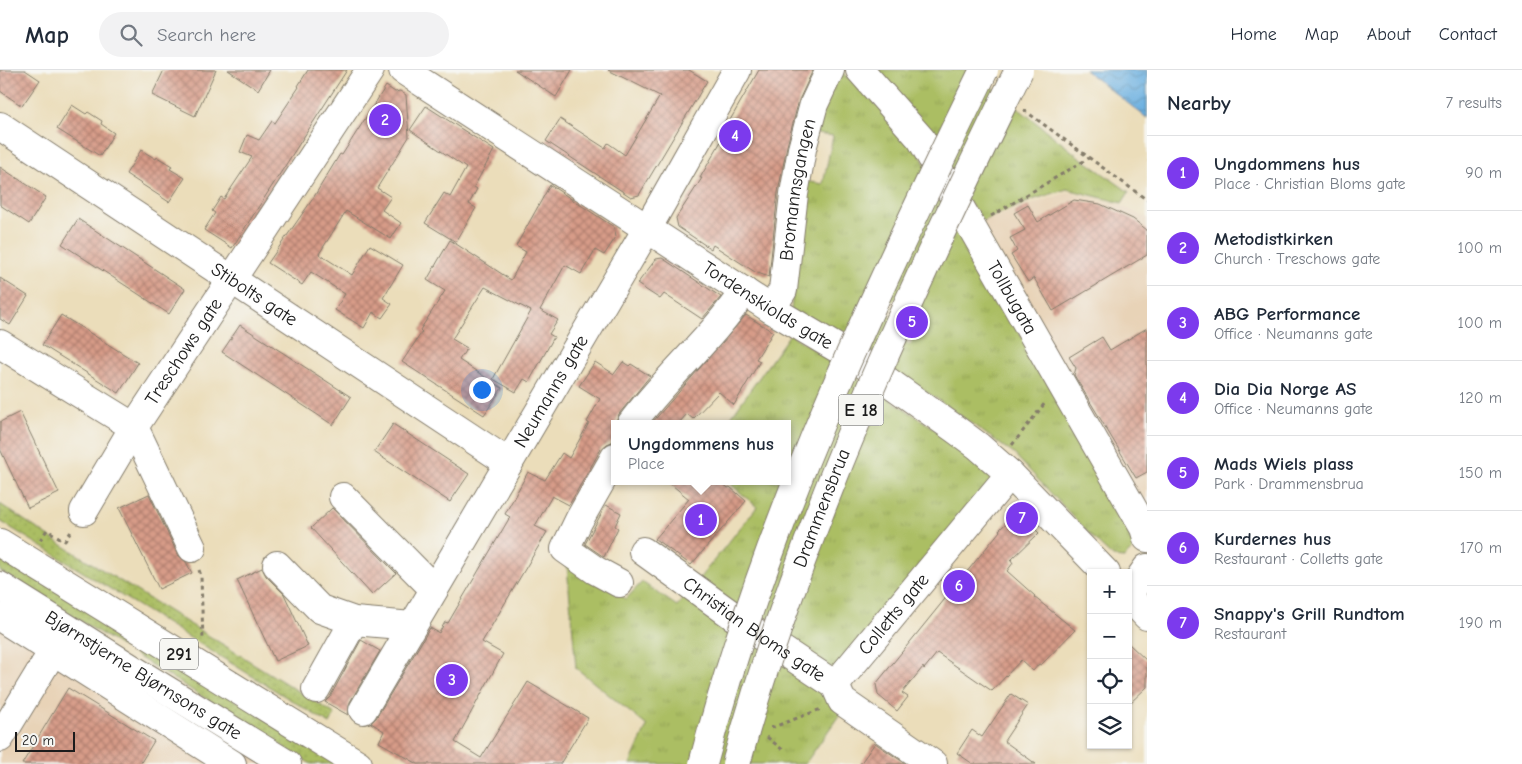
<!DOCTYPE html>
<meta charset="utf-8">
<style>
:root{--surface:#fff;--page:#f2f2f3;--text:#1f2937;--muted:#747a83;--line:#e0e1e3;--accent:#7c3aed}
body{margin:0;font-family:"Comic Neue",sans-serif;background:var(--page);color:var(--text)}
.controls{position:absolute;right:15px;bottom:15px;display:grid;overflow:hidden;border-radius:0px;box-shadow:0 1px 4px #0004}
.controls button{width:45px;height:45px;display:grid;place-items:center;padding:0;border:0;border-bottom:1px solid var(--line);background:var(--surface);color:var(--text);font:25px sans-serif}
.scale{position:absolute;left:15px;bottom:12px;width:60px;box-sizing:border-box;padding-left:5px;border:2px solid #1c1c1c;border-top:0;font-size:14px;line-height:18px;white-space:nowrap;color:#1c1c1c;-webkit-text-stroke:4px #f6f6f2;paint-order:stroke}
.you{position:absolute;left:481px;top:319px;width:18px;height:18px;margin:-12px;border:4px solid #fff;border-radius:50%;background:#1a73e8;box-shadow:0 0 0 8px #1a73e833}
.badge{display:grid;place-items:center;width:32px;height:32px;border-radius:50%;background:var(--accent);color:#fff;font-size:16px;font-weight:700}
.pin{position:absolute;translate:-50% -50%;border:2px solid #fff;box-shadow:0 1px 5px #0006}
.popup{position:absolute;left:611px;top:350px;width:180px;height:65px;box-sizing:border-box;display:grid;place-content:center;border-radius:0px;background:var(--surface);filter:drop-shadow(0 1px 4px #0005);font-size:16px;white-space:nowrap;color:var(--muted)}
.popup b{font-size:19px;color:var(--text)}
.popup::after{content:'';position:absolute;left:50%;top:100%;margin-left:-10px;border:10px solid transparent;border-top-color:var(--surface)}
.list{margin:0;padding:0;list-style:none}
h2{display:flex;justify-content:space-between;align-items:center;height:65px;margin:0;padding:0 20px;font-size:21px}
h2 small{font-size:16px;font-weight:400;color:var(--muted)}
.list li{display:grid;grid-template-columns:32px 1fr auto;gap:15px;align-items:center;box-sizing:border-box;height:75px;padding:0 20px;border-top:1px solid var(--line)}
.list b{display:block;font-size:19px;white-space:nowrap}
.list p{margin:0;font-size:16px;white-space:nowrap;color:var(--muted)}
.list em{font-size:16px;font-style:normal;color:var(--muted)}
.icon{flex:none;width:28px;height:28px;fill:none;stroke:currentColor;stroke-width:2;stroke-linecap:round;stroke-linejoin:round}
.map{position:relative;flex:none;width:1147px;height:694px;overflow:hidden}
header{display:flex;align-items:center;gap:30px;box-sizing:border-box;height:70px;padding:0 25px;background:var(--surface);border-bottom:1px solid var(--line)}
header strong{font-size:24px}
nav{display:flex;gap:28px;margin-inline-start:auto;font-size:18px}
.search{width:350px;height:45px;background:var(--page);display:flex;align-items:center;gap:12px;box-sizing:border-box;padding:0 18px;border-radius:28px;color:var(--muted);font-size:19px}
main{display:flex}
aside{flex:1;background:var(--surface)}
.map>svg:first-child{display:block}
</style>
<header>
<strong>Map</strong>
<div class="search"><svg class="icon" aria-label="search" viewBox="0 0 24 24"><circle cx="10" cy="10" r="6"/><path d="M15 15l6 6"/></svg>Search here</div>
<nav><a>Home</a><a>Map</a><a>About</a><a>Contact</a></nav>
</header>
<main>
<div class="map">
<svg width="1147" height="694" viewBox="0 0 1147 694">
<defs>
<pattern id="grass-dots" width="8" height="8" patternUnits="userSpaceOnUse" patternTransform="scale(1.25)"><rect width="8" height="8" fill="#abbe63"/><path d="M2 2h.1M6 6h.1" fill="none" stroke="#93a355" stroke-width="1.8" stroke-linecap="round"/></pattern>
<pattern id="park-tufts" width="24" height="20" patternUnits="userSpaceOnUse" patternTransform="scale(1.25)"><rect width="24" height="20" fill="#abbe63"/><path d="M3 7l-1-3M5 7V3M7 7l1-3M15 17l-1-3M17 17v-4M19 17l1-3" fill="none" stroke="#93a355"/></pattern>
<pattern id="water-waves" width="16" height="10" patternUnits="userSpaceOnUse" patternTransform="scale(1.25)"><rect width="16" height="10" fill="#69afe0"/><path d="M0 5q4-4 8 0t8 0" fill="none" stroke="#568eb5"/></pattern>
<pattern id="building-cross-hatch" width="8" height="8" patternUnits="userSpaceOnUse" patternTransform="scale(1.25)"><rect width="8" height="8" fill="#d79b88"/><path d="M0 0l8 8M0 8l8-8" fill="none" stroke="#ae7e6e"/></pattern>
</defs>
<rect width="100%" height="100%" fill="#f6f6f2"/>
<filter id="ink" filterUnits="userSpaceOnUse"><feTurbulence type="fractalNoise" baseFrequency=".02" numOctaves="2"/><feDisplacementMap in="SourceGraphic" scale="10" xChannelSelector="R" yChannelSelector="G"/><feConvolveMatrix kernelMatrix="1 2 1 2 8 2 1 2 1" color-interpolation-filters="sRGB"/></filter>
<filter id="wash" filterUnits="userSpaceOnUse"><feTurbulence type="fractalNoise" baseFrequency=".0096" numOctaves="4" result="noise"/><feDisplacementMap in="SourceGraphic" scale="20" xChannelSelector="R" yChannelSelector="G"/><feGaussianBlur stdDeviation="1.12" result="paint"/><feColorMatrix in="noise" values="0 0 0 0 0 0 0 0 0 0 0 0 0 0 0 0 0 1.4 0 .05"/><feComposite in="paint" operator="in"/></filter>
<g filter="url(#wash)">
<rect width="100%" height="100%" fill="#ebddba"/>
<g fill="#e8d3b7">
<path d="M1069,122L1120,135L1147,148V468L982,151Z"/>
<path d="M0,520L264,694H0Z"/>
</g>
<g fill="url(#grass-dots)" stroke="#646d40">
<path d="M0,434L51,468L335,644L330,654L0,451Z"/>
<path d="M0,484L338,694H311L0,501Z"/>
</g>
<g fill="url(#park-tufts)" stroke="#646d40">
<path d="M839,0L870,23L915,76L1130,460L1133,479L1124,488L1113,487L1099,474L1014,384L936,328L791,241L803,111L823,114L833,66L813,62Z"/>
<path d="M879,0H970L1078,86L1129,122L1122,133L1067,119L1035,129L982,151L880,5Z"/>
<path d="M790,264L929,355L999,407L835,615L847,634L805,694H630L647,656L576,598L566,485L626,529L642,512L677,536L757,437L727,411H787V354H726Z"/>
</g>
<path fill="url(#water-waves)" stroke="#42667e" d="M1085,0H1147V48Z"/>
<path fill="#ebddba" d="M905,223L908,224L922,247L910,275L907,273L885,238L886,235Z"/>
<g id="blocks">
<g fill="url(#building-cross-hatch)">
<path d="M0,0H25L40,10L22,36L0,21Z"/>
<path d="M164,0H216L195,46L152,25Z"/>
<path d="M228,0H270L258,20Z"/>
<path d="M308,0H347L232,178L204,160L215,143L212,141L221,127L224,129L252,87L240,82L247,65L259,70L272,51L275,53L299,17L298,16Z"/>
<path d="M515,0H572L556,27Z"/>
<path d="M608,0H689L707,11L639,125L631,127L546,71L560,49L605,78L608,73L625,85L660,26Z"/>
<path d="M759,0H813L799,30L787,76L778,122L769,207L755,202L713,175L711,179L678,157L676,148L702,108H700L728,59L726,57Z"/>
<path d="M386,16L395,22L400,21L406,25L409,67L377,118L391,127L382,140L401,153L391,169L346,141L319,184L352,205L370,175L403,195L383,228L392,234L382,248L373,242L364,258L335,240L345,224L311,202L302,215L268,193L312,130L340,84L342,85Z"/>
<path d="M72,35L86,44L88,42L102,51L101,54L114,63L100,86L57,59Z"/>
<path d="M426,36L494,80L474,117L477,119L469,134L476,138L456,172L425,153L444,123L450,127L466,98L410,60Z"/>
<path d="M141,80L156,89L157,87L172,96L170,99L185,108L169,132L126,104Z"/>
<path d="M0,97L46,127L29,154L0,135Z"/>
<path d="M550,115L614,157L616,167L604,185L595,180L581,204L565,195L540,240L558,250L549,264L554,267L529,312L524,309L516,322L493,309L531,241L485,217L452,269L467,278L459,290L502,318L484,345L402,292L422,262L420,260L445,221L427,210L450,170L511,210L526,182L516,176Z"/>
<path d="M1074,130L1100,134L1133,149L1147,160V185L1053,241L1034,208L1028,212L1011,185L1017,181L1010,168L1025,160L1014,143L1028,135L1038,152Z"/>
<path d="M78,149L185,219L169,244L62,174Z"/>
<path d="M662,188L721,227L702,249L664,224L660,229L637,214L656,189Z"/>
<path d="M0,208L28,226L10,255L0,249Z"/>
<path d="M61,245L138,293L119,323L42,275Z"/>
<path d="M746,245L773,262L756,289L760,291L734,335L719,322L693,349L687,344L678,354H651Z"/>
<path d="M240,255L351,327L333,355L222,282Z"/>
<path d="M1147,258V402L1136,408L1074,305L1076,298L1069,287L1102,267L1110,280Z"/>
<path d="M595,292L614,304L623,292L629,296L631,294L650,306L619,344L615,354V367L612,372L607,374L601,379L569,435L552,426L535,456L547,462L482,572L503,584L455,672L481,688L528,612L588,648L560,694H418L379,672L384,661L371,653L376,648L430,558L439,563L445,552L448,553L510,447L505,444L528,402L545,410L562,383L569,388L589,353L587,352L600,329L579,316Z"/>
<path d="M20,342L59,423L28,438L0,379V352Z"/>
<path d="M393,354L469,404L450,432L374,382Z"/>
<path d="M667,411H720L728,418L730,417L746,431L691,495L655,469L689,429Z"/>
<path d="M149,424L178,485L186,492L192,503L159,519L119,438Z"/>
<path d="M606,435L621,443L615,456L618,458L604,487L585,474Z"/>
<path d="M332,438L396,503L372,525L311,458Z"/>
<path d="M1018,442L1039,463L1011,490L1013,493L1007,501L1035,526L1034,527L1075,560L1041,595L1039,594L1033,601L1021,590L992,621L937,583L924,599L923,597L902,623L908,627L897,641L878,625L876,614L1000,461L999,460Z"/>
<path d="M262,498L266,506L284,524L308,576L275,591L237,510Z"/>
<path d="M361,570L380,581L350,632L348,645L325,632L330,627Z"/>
<path d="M1128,573L1147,591V617L1128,635Z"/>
<path d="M68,618L154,671L140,694H22Z"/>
<path d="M1011,624L1028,635L1004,671L1036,694H973L957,683L972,660L982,667Z"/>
<path d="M875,673L906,694H860Z"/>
</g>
</g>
</g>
<g filter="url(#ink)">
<use href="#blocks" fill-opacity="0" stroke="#847c6b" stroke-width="1"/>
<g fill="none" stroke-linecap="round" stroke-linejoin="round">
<g stroke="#847c6b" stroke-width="30">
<g id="minor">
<path id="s1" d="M0,56L509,393"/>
<path id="s2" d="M771,239L783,220L794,124L802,79L814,34L830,0"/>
<path d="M0,274L134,357L192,478"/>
<path d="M631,354C666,307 711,270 744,221"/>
<path d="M615,387L579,450L565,479L595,500L619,513"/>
<path d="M343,427L434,519"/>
<path id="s3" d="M84,441L134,357L370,0"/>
<path id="s4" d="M643,481L761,566L835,615L842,631L933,694"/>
<path d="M277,495L320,539L354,551L412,556"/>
<path d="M0,547L232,694"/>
<path id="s5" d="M835,615L1010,404"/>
<path d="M316,619L354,551"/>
<path id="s6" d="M363,640L647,159L737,0"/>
<path d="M0,668L53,581"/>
</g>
</g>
<g stroke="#847c6b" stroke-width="30">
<g id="major">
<path id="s7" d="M403,0L771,239L862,293L955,359L978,376L1010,404L1106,503"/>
<path id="s8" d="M860,0L921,69L1144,458L1147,468"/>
<path d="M1128,525L1147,498"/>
<path d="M1128,526L1147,546"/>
</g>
</g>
<g stroke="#847c6b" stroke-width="30">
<g id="highway">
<path d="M0,473L358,694"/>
<path id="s9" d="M0,516L134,600L287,694"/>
</g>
</g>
<g stroke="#847c6b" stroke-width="3" stroke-dasharray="4 4" stroke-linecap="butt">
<path d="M1024,40L1147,130"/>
<path d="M991,146L1089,88"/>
<path d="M1012,375L1045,333"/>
<path d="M40,470L47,460L65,471L72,460"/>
<path d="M199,500L201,506L203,571"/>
<path d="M771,658L821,639"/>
<path d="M767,667L784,681"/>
</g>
<use href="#minor" stroke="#fff" stroke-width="28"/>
<use href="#major" stroke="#fff" stroke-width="28"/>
<use href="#highway" stroke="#fff" stroke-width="28"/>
<g stroke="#847c6b" stroke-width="30" stroke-linecap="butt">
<g id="highway-bridge">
<path d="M703,694C766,452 874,224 984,0"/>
<path id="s10" d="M736,694C802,452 909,224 1019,0"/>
</g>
</g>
<use href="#highway-bridge" stroke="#fff" stroke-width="28"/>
</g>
</g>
<g text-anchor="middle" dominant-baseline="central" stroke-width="4" stroke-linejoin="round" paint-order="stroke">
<g fill="#f6f6f2" stroke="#5d5d5c" stroke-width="1">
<rect x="838.5" y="324.5" width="45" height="31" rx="4"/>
<rect x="160" y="568.5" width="38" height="31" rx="4"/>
</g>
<g font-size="18" font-weight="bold" fill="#1c1c1c">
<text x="861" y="340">E 18</text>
<text x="179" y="584">291</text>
</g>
<g font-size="19" fill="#1c1c1c" stroke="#f6f6f2">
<text stroke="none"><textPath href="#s2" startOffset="124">Bromannsgangen</textPath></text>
<text stroke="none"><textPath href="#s1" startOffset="305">Stibolts gate</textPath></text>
<text stroke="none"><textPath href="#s8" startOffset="275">Tollbugata</textPath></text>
<text stroke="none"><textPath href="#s7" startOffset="434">Tordenskiolds gate</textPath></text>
<text stroke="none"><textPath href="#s3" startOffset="188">Treschows gate</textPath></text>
<text stroke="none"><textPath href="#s6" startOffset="370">Neumanns gate</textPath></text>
<text stroke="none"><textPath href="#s10" startOffset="270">Drammensbrua</textPath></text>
<text stroke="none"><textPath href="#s5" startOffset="92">Colletts gate</textPath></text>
<text stroke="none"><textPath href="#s4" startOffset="136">Christian Bloms gate</textPath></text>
<text stroke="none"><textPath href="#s9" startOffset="169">Bjørnstjerne Bjørnsons gate</textPath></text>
</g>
</g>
</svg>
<div class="controls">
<button>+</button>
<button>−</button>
<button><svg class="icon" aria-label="locate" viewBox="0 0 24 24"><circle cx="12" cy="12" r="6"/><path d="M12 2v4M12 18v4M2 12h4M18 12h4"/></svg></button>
<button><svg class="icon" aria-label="layers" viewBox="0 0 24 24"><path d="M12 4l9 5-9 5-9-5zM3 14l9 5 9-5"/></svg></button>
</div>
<div class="scale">20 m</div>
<div class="you"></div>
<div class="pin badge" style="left:701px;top:450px">1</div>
<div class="popup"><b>Ungdommens hus</b>Place</div>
<div class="pin badge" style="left:385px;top:50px">2</div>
<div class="pin badge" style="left:452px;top:610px">3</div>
<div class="pin badge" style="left:735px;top:66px">4</div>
<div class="pin badge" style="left:912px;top:252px">5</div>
<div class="pin badge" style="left:959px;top:516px">6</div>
<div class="pin badge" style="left:1022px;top:448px">7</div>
</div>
<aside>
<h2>Nearby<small>7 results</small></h2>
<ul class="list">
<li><span class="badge">1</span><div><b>Ungdommens hus</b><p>Place · Christian Bloms gate</p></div><em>90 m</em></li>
<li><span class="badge">2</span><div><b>Metodistkirken</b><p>Church · Treschows gate</p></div><em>100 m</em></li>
<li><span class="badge">3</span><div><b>ABG Performance</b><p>Office · Neumanns gate</p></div><em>100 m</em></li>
<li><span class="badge">4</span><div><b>Dia Dia Norge AS</b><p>Office · Neumanns gate</p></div><em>120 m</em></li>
<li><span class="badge">5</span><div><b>Mads Wiels plass</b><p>Park · Drammensbrua</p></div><em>150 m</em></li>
<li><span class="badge">6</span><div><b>Kurdernes hus</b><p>Restaurant · Colletts gate</p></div><em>170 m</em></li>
<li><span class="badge">7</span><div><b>Snappy's Grill Rundtom</b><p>Restaurant</p></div><em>190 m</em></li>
</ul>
</aside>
</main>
